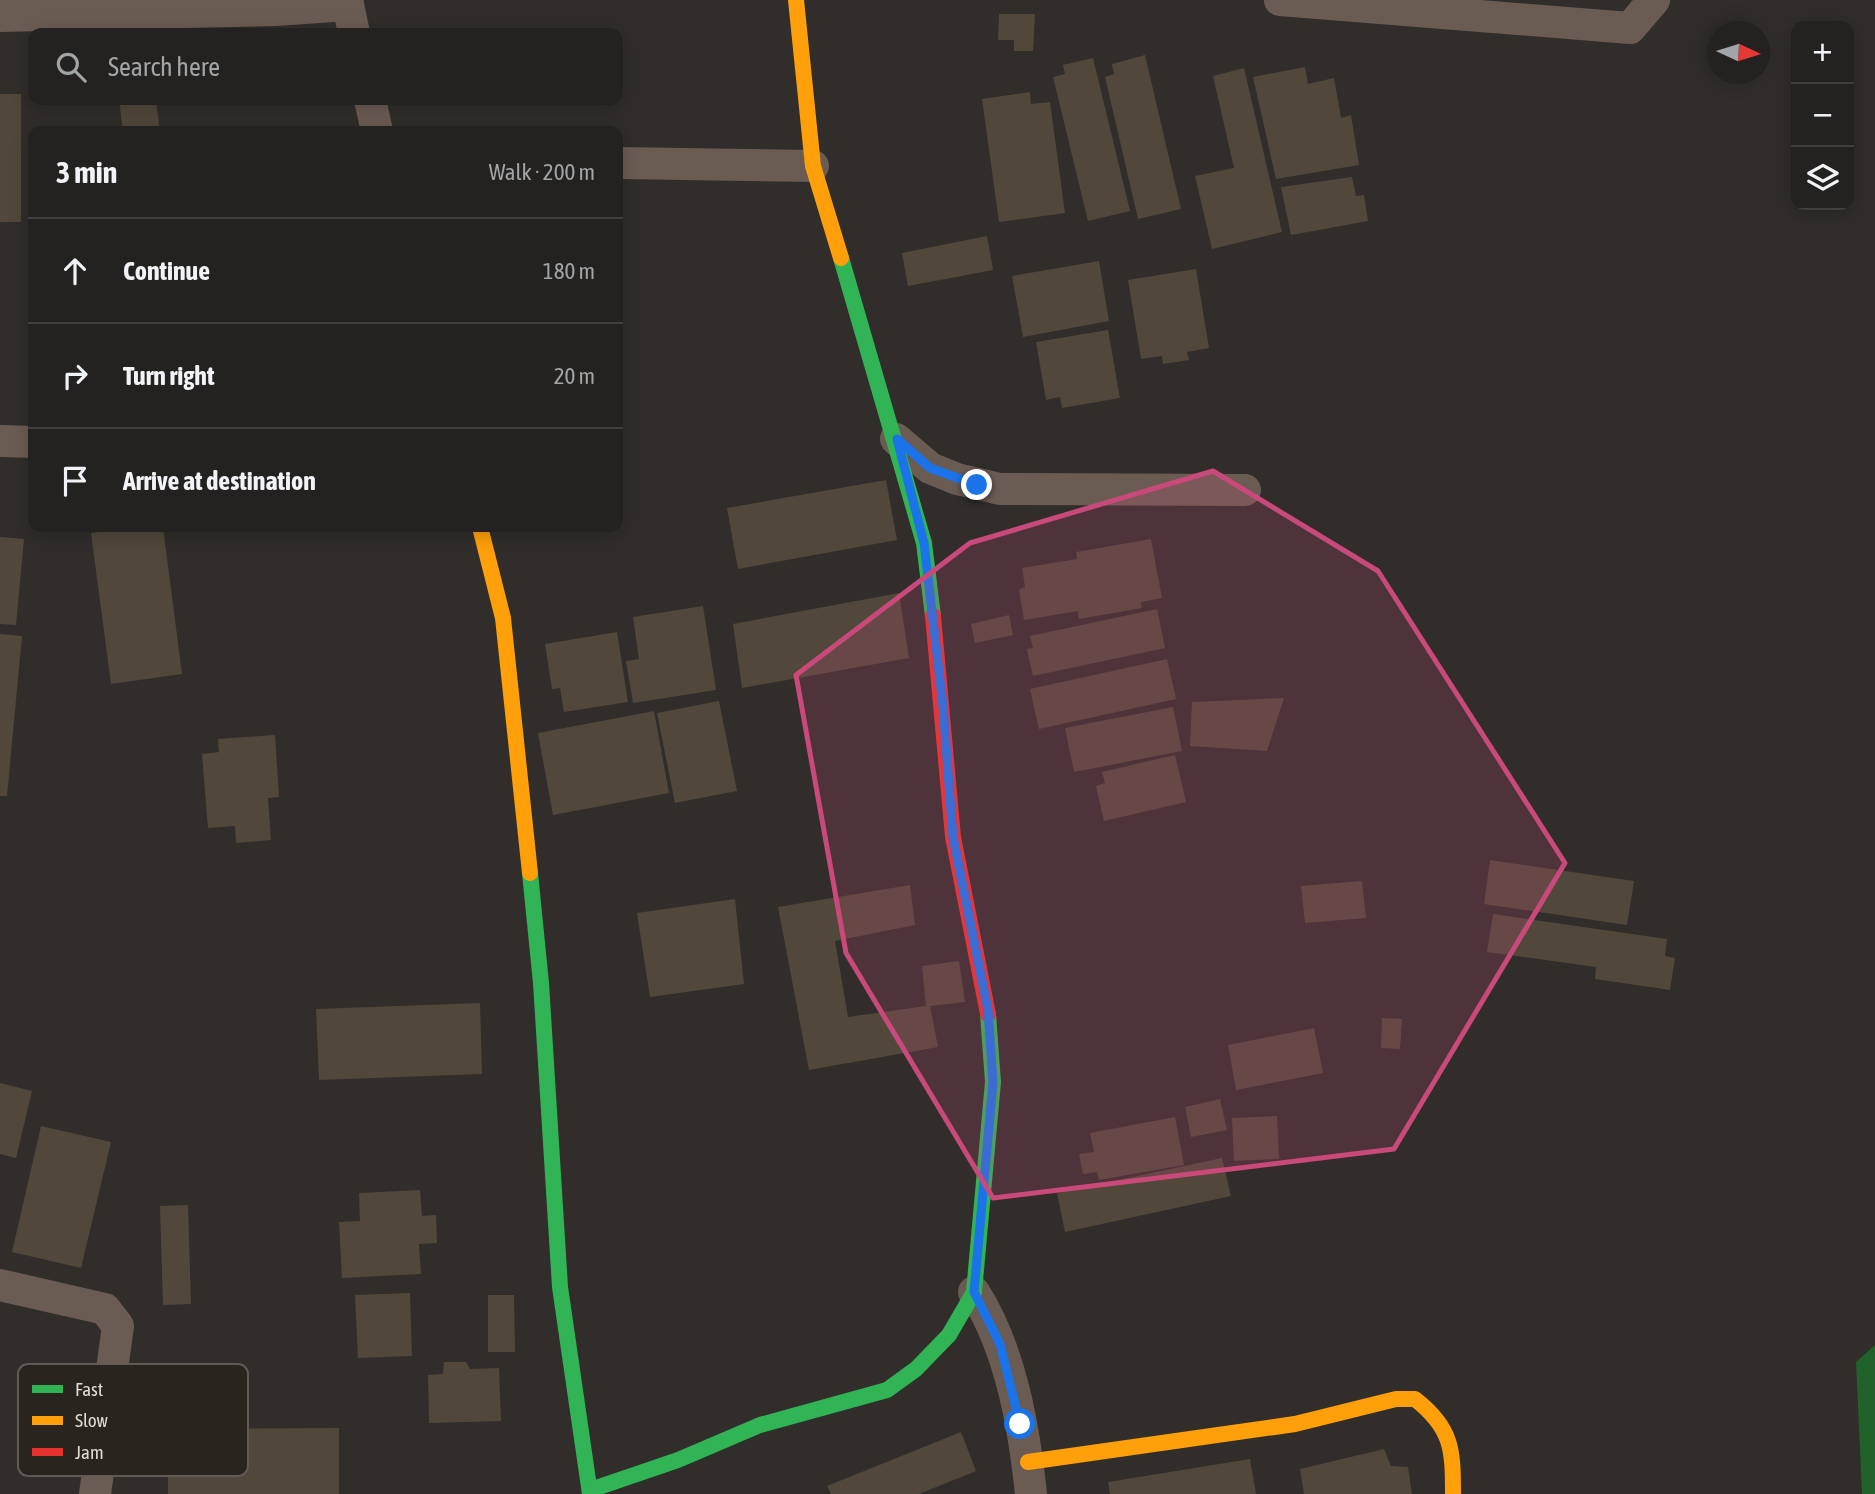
<!DOCTYPE html>
<meta charset="utf-8">
<style>
:root{--surface:#242220;--page:#302f2d;--text:#f1f3f6;--muted:#a3a4a5;--line:#413f3e}
body{margin:0;font-family:"Asap Condensed",sans-serif;background:var(--page);color:var(--text)}
.controls{position:absolute;right:21px;top:21px;display:grid;overflow:hidden;border-radius:14px;box-shadow:0 4px 18px #0003}
.controls button{width:63px;height:63px;display:grid;place-items:center;padding:0;border:0;border-bottom:2px solid var(--line);background:var(--surface);color:var(--text);font:35px sans-serif}
.compass{position:absolute;left:1707px;top:21px;width:63px;height:63px;border-radius:50%;background:var(--surface);box-shadow:0 4px 18px #0003;rotate:94deg}
.stop{position:absolute;width:21px;height:21px;margin:-16px;border:5px solid #1a73e8;border-radius:50%;background:#fff}
.stop.end{background:#1a73e8;border-color:#fff;box-shadow:0 2px 7px #0008}
.list{margin:0;padding:0;list-style:none}
h2{display:flex;justify-content:space-between;align-items:center;height:91px;margin:0;padding:0 28px;font-size:30px}
h2 small{font-size:23px;font-weight:400;color:var(--muted)}
.list li{display:grid;grid-template-columns:46px 1fr auto;gap:21px;align-items:center;box-sizing:border-box;height:105px;padding:0 28px;border-top:2px solid var(--line)}
.list b{display:block;font-size:26px;white-space:nowrap}
.list em{font-size:23px;font-style:normal;color:var(--muted)}
.icon{flex:none;width:38px;height:38px;fill:none;stroke:currentColor;stroke-width:2;stroke-linecap:round;stroke-linejoin:round}
.map{position:relative;flex:none;width:1875px;height:1494px;overflow:hidden}
.search{position:absolute;background:var(--surface);box-shadow:0 4px 18px #0003;left:28px;top:28px;width:595px;height:77px;display:flex;align-items:center;gap:18px;box-sizing:border-box;padding:0 24px;border-radius:14px;color:var(--muted);font-size:26px}
.panel{position:absolute;background:var(--surface);box-shadow:0 4px 18px #0003;left:28px;top:126px;width:595px;height:406px;border-radius:14px}
.map>svg:first-child{display:block}
</style>
<div class="map">
<svg width="1875" height="1494" viewBox="0 0 1875 1494">
<rect width="100%" height="100%" fill="#302d2b"/>
<path fill="#21622b" d="M1875,1345V1494H1862L1856,1362Z"/>
<g fill="#51483b">
<path d="M999,14H1035L1033,51H1014V40H998Z"/>
<path d="M1145,55L1181,209L1138,219L1105,77L1114,74L1112,64Z"/>
<path d="M1093,58L1130,211L1088,221L1053,77L1065,74L1063,65Z"/>
<path d="M1305,67L1308,84L1334,78L1341,118L1351,115L1359,165L1276,179L1253,77Z"/>
<path d="M1244,68L1282,232L1212,249L1195,176L1234,168L1213,76Z"/>
<path d="M1030,92L1031,104L1050,102L1065,213L999,222L982,99Z"/>
<rect x="0" y="94" width="21" height="128"/>
<path d="M119,100H156L160,131H123Z"/>
<path d="M1352,177L1356,196L1364,195L1368,221L1291,235L1281,187Z"/>
<path d="M987,236L993,270L908,286L902,253Z"/>
<path d="M1099,261L1109,321L1023,337L1012,276Z"/>
<path d="M1196,269L1209,348L1187,352L1189,360L1163,364L1162,356L1141,359L1128,280Z"/>
<path d="M1108,330L1120,398L1062,408L1060,397L1046,400L1036,342Z"/>
<path d="M886,480L897,540L738,569L727,508Z"/>
<path d="M138,527H163L182,674L111,684L91,533Z"/>
<path d="M0,537L24,539L16,625L0,624Z"/>
<path d="M1151,539L1162,598L1141,602L1142,608L1079,619L1078,611L1024,620L1019,590L1025,587L1022,568L1077,559L1076,552Z"/>
<path d="M899,593L909,658L742,688L733,624Z"/>
<path d="M703,606L716,690L633,703L626,661L639,659L633,617Z"/>
<path d="M1157,609L1165,648L1033,676L1027,649L1033,648L1030,636Z"/>
<path d="M1009,615L1013,635L975,643L971,624Z"/>
<path d="M617,632L628,702L564,712L560,688L552,689L545,644Z"/>
<path d="M0,634L22,636L7,796H0Z"/>
<path d="M1167,659L1176,699L1039,729L1030,689Z"/>
<path d="M1284,698L1267,751L1190,746L1192,702Z"/>
<path d="M719,701L737,791L675,803L657,713Z"/>
<path d="M1173,707L1182,751L1074,772L1065,728Z"/>
<path d="M654,711L669,793L553,815L538,733Z"/>
<path d="M275,735L279,797L268,798L271,840L236,843L235,826L208,828L202,754L219,752L218,739Z"/>
<path d="M1175,755L1186,802L1104,821L1096,786L1105,783L1102,772Z"/>
<path d="M1490,860L1634,881L1627,925L1484,904Z"/>
<path d="M1362,881L1366,918L1305,923L1301,886Z"/>
<path d="M910,885L915,925L835,941L848,1017L926,1006L922,966L959,961L965,1002L930,1006L938,1047L809,1070L778,907Z"/>
<path d="M735,899L744,984L650,997L637,913Z"/>
<path d="M1493,914L1667,939L1665,956L1675,958L1670,990L1595,979L1596,967L1487,952Z"/>
<path d="M480,1003L482,1074L319,1080L316,1009Z"/>
<path d="M1382,1018L1402,1019L1400,1049L1381,1048Z"/>
<path d="M1314,1028L1323,1073L1236,1090L1228,1045Z"/>
<path d="M0,1083L32,1091L16,1158L0,1154Z"/>
<path d="M1220,1099L1227,1130L1191,1137L1185,1107Z"/>
<path d="M1277,1116L1279,1159L1234,1161L1232,1118Z"/>
<path d="M1175,1117L1184,1165L1099,1180L1097,1172L1083,1174L1079,1154L1094,1152L1090,1133Z"/>
<path d="M41,1126L111,1142L81,1268L12,1252Z"/>
<path d="M1222,1158L1231,1196L1065,1232L1057,1193Z"/>
<path d="M420,1190L422,1216L436,1215L437,1243L419,1244L421,1274L342,1278L339,1222L360,1221L359,1193Z"/>
<path d="M188,1205L191,1304L163,1305L160,1206Z"/>
<path d="M410,1293L412,1356L358,1358L355,1295Z"/>
<path d="M488,1295H514L515,1352H488Z"/>
<path d="M444,1362H466L470,1369L499,1368L501,1421L429,1423L428,1375L443,1374Z"/>
<path d="M339,1428V1494H168V1450L188,1449L189,1429Z"/>
<path d="M961,1432L976,1471L919,1494H831L827,1486Z"/>
<path d="M1384,1449L1391,1466L1408,1467L1412,1494H1304L1300,1469Z"/>
<path d="M1250,1459L1256,1494H1110L1108,1482Z"/>
</g>
<g fill="none" stroke-linecap="round" stroke-linejoin="round">
<g stroke="#6b5c53" stroke-width="32">
<path d="M347,0L354,33"/>
<path d="M1280,0L1630,28L1654,0"/>
<path d="M0,16L276,10L348,5"/>
<path d="M370,100L377,131"/>
<path d="M618,163L813,166"/>
<path d="M896,439L930,468L957,479L1000,489L1245,490"/>
<path d="M2,441L33,442"/>
<path d="M0,1285L105,1309L118,1326L95,1494"/>
<path d="M974,1292C1011,1350 1024,1427 1031,1494"/>
</g>
<g stroke="#30b455" stroke-width="16">
<path d="M841,258L924,543L933,616"/>
<path d="M530,873L541,983L560,1287L590,1494"/>
<path d="M590,1490L678,1460L760,1425L887,1390L916,1369L949,1335L974,1292L993,1082L988,1014"/>
</g>
<g stroke="#ff9f0a" stroke-width="16">
<path d="M796,0L813,166L841,258"/>
<path d="M480,527L503,618L530,873"/>
<path d="M1028,1462L1295,1424L1396,1399H1415C1452,1428 1453,1449 1453,1494"/>
</g>
<path stroke="#e5322d" stroke-width="16" d="M933,616L953,837L988,1014"/>
</g>
<g fill="none" stroke-linecap="round" stroke-linejoin="round">
<path stroke="#1a73e8" stroke-width="9" d="M977,485L930,468L897,439L924,543L943,706L953,837L988,1010L993,1082L974,1292L1000,1344L1020,1424"/>
</g>
<path fill="#c9497a" fill-opacity="0.2" stroke="#c9497a" stroke-width="5" stroke-linejoin="round" d="M1213,471L1378,571L1565,863L1394,1149L993,1198L846,953L796,675L970,543Z"/>
<rect x="18" y="1364" width="230" height="112" rx="10" fill="#29241e" stroke="#605b56" stroke-width="2"/>
<rect x="32" y="1385" width="31" height="8" fill="#30b455"/>
<rect x="32" y="1416" width="31" height="9" fill="#ff9f0a"/>
<rect x="32" y="1448" width="31" height="8" fill="#e5322d"/>
<g font-size="19" fill="#dfdcd8">
<text x="75" y="1396">Fast</text>
<text x="75" y="1427">Slow</text>
<text x="75" y="1459">Jam</text>
</g>
</svg>
<div class="controls">
<button>+</button>
<button>−</button>
<button><svg class="icon" aria-label="layers" viewBox="0 0 24 24"><path d="M12 4l9 5-9 5-9-5zM3 14l9 5 9-5"/></svg></button>
</div>
<svg class="compass" viewBox="-18 -18 36 36"><path d="M0-13l5 13h-10z" fill="#e53935"/><path d="M0 13l5-13h-10z" fill="#a3a4a5"/></svg>
<div class="stop" style="left:1020px;top:1424px"></div>
<div class="stop end" style="left:977px;top:485px"></div>
<div class="search"><svg class="icon" aria-label="search" viewBox="0 0 24 24"><circle cx="10" cy="10" r="6"/><path d="M15 15l6 6"/></svg>Search here</div>
<section class="panel">
<h2>3 min<small>Walk · 200 m</small></h2>
<ul class="list">
<li><svg class="icon" aria-label="ahead" viewBox="0 0 24 24"><path d="M12 20V5M6 11l6-6 6 6"/></svg><div><b>Continue</b></div><em>180 m</em></li>
<li><svg class="icon" aria-label="right" viewBox="0 0 24 24"><path d="M7 20v-9h11M14 6l5 5-5 5"/></svg><div><b>Turn right</b></div><em>20 m</em></li>
<li><svg class="icon" aria-label="arrive" viewBox="0 0 24 24"><path d="M6 21V4h12l-3 4 3 4H6"/></svg><div><b>Arrive at destination</b></div></li>
</ul>
</section>
</div>
